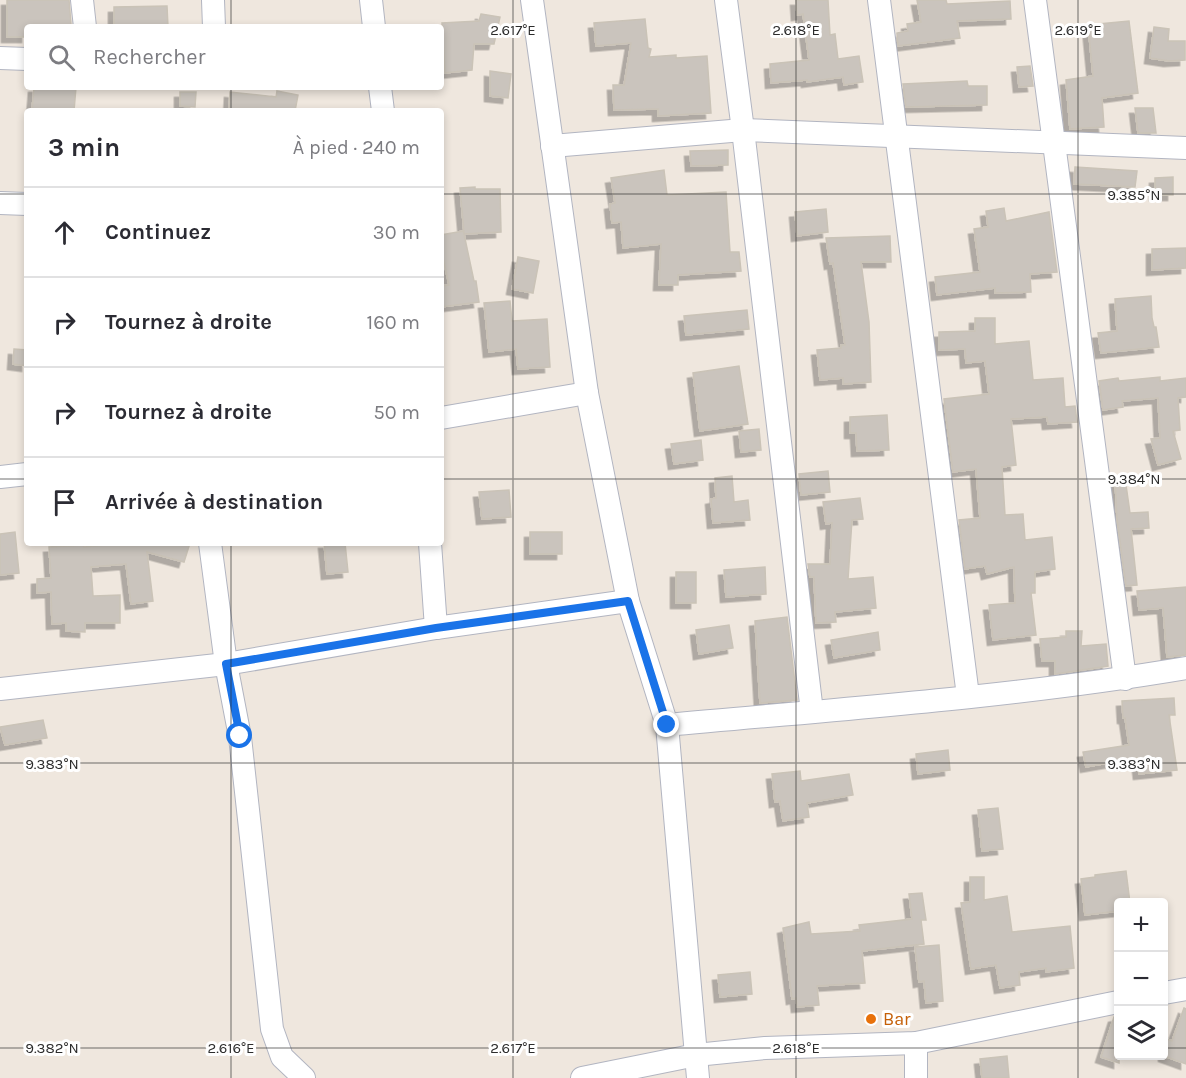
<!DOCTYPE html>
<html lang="fr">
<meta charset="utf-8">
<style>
:root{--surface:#fff;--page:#f7f7f7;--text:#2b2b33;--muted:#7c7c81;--line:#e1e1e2}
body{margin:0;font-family:Karla,sans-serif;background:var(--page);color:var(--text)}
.controls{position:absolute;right:18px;bottom:18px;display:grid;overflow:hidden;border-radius:6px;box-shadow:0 3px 9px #0003}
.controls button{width:54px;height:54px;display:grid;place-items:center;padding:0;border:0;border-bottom:2px solid var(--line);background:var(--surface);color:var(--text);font:30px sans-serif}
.stop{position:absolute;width:18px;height:18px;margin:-14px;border:4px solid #1a73e8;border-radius:50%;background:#fff}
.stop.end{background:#1a73e8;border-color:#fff;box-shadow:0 2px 6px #0008}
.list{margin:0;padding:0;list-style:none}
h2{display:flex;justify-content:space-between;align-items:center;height:78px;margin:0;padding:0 24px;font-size:26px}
h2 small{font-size:20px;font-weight:400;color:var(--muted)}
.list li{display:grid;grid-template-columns:39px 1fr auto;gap:18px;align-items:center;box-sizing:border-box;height:90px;padding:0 24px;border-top:2px solid var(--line)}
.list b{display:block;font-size:22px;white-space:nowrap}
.list em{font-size:20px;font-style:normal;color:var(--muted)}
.icon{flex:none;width:33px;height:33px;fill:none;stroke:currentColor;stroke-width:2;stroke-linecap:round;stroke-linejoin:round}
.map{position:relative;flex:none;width:1186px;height:1078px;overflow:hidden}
.search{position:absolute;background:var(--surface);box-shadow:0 3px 9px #0003;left:24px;top:24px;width:420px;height:66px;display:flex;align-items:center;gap:15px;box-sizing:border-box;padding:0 21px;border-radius:6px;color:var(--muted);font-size:22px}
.panel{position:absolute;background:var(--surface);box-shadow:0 3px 9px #0003;left:24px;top:108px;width:420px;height:438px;border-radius:6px}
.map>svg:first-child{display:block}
</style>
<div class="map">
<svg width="1186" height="1078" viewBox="0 0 1186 1078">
<defs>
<filter id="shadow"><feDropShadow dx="-5.5" dy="5.5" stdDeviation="0" flood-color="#0004"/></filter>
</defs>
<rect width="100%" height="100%" fill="#efe7de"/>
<g fill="#cac4bd" stroke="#cac3b7" stroke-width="1.5" filter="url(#shadow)">
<path d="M7,0H69L71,25H34V27H27V37H7Z"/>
<path d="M796,0H828L830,35L835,34L838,59L859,56L863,82L844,85L843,77L807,82V80L771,83L770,64L809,60L803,14L797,15Z"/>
<path d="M917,0H946L947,4L1010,1L1011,19L957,21L960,38L898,46L897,33L908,31L907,24L921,22Z"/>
<path d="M167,6L168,27H114V7Z"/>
<path d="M481,14L500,17L494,44H474L472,70L445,73L442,23L479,21Z"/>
<path d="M645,19L648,48L651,49L649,57L676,55V58L707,56L711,113L658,116V109L614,110L613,85H624L631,43L596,46L594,23Z"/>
<path d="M1129,21L1138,93L1102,98L1104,127L1070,129L1066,80L1093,76L1088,25Z"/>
<path d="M1154,27L1169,29L1168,41H1185V60L1169,61L1150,58Z"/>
<path d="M1030,66L1033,86L1019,87L1017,67Z"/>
<path d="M490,71L511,74L508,98L490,96Z"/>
<path d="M967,81L968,86H987V105L906,107L903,84Z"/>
<path d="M34,87H76L74,111H32Z"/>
<path d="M277,91L298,95L295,111H229L230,92L276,97Z"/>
<path d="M180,92H196L195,107L180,106Z"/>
<path d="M1135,108H1153L1156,133H1138Z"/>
<path d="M728,150V165L691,166L690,151Z"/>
<path d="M1075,167L1137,171L1135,187L1074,184Z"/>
<path d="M664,170L667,195L726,192L730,252H739L741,271L678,275V285H659L661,244L623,248L621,222L612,223L610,204L615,203L611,178Z"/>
<path d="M1173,177V195H1155V178Z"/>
<path d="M475,187V189H500L501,232L464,234L474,281H476L479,302L441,307V286L449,285L441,249V235L463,231L464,233L460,188Z"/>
<path d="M1004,208L1006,221L1049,212L1057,272L1030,274L1031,292L995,293V288L937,295L935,277L980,272L974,229L988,227L986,211Z"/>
<path d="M826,209L828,232L797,236L795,212Z"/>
<path d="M890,236L891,262H861L869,322L871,382L843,384V378L820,380L817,350L841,348V345H845L833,263L830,264L826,238Z"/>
<path d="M1186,248V268L1152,270V249Z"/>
<path d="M518,257L539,261L533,293L512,289Z"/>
<path d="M1151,296L1152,318L1154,327H1156L1159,347L1101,353L1098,333L1117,331L1115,299Z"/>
<path d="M510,301L512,321L547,319L550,367L518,369L516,349L489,352L484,303Z"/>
<path d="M747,310L749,329L686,335L684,316Z"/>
<path d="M975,318H995V344L1029,341L1033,380L1063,378L1065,407L1075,406L1077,422L1048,424L1047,417L1011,419L1016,465L1002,467L1005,515L1023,514L1025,540L1052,537L1055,569L1035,572V593H1031L1036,635L993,640L989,605L1015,603L1014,567L987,574L985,566L965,569L959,520L980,518L976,469L953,472L944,399L989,394L985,361L966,363L965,349L939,350V332L975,331Z"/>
<path d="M14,349L27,350V366L13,364Z"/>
<path d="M739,366L748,424L700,431L693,373Z"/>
<path d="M1160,377V381L1186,378V397L1178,398L1180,430L1173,431L1181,459L1158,465L1151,439L1160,438L1158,398L1122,401L1123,407L1103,410L1099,381L1118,378L1119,381Z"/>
<path d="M887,415L889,450L857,451L856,433H850V417Z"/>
<path d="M759,429L761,450L741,452L739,431Z"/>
<path d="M701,440L703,460L674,464L671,444Z"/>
<path d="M828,471L830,492L801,495L799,474Z"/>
<path d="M732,476L734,502L748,500L750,520L713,523L711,499L716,498L715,478Z"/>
<path d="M1125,478L1130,513L1148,512L1149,528L1131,529L1137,585L1126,586L1117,519L1115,479Z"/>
<path d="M509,490L511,517L482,519L479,492Z"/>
<path d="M860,498L863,519L852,520L848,579L873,577L876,608L835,612L836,622L816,623L814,577H810L808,564H830L832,523L826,524L823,502Z"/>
<path d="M15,532L19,573L0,575V534Z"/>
<rect x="530" y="532" width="32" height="22"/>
<path d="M126,543H190L184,562L147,552L153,601L131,604L126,564L91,567L93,596L120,595V623H85V632L66,631V623L52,624L51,592L37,593V579L51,578L49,547L83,545L84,547Z"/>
<path d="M324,543H345L348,572L327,574Z"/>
<path d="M765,567L766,594L726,597L724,570Z"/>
<rect x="676" y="572" width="20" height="31"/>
<path d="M1186,587V655L1167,657L1163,608L1139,610L1137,591Z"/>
<path d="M787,617L797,700L760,703L755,621Z"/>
<path d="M729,625L733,648L699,654L696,630Z"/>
<path d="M1066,631H1082L1081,646L1106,644L1108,666L1055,674V661H1042L1040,639L1066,637Z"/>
<path d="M878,632L880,650L834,658L831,640Z"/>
<path d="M1174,698L1175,715H1169L1177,770L1139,774L1137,758L1086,767L1083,752L1129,745L1125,718H1123L1122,701Z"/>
<path d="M43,720L47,738L5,745L0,727Z"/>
<path d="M948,750L950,770L918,774L916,754Z"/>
<path d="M800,771L801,781L849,774L853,795L807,803L809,817L783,821L780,801L775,802L772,774Z"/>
<path d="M998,808L1003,849L982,851L978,810Z"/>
<path d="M1126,871L1130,903H1119V911L1085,915L1081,879L1095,877V875Z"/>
<path d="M970,877H984V900L1007,896L1012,932L1070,926L1074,968L1046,972V968L1019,972L1020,985L1000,988L996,965L971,969L961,903L970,902Z"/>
<path d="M922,893L926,920H921L924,944L862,951L865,983L817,986L819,1005L797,1007L796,998L792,999L783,928L809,922L811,934L860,931L859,925L912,919L909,894Z"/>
<path d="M939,945L943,1001L926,1003L924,981L919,982L915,947Z"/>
<path d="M750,972L752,994L720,997L718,975Z"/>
<path d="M1184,1008L1186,1009V1064L1164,1056V1038L1172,1041Z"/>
<path d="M1119,1016V1063L1101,1057L1114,1017Z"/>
<path d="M1007,1056L1009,1078H982L980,1059Z"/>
</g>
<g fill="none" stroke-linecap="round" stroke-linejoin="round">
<g stroke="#b2b5c1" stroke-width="24">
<g id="minor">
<path d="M82,0L85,27"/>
<path d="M213,0L214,27"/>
<path d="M371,0L374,27"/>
<path d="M532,0L587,393L628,601L667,725L698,1078"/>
<path d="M726,0L743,130L812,712"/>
<path d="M879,0L968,696"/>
<path d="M1035,0L1125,679"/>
<path d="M0,58L27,59"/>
<path d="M380,87L383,111"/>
<path d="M552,146L743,130L1186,148"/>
<path d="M0,203L27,204"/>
<path d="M441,418L587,393"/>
<path d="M0,477L27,474"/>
<path d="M210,543L226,664L240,737L272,1029L282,1057L304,1078"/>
<path d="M430,543L436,628"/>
<path d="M0,689L226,664L436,628L628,601"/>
<path d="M667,725C840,709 1014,697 1186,668"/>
<path d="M1164,993L1186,989"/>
<path d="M582,1078L696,1055L765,1048L916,1043L1118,1002"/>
<path d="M916,1078V1043"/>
</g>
</g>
<use href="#minor" stroke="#fff" stroke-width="22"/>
</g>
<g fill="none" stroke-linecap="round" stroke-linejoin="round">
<path stroke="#1a73e8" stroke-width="8" d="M240,736L226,664L436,628L628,601L667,725"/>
</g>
<path fill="none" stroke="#2c2c2c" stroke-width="1.5" stroke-opacity="0.45" d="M231,0V27M513,0V1078M796,0V1078M1078,0V1078M231,87V111M0,194H27M441,194H1186M0,479H27M441,479H1186M231,543V1078M0,763H1186M0,1048H1118M1164,1048H1186"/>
<circle fill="#e8710a" stroke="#fff" stroke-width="2" cx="871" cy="1019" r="6"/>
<g text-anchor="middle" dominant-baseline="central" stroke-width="6" stroke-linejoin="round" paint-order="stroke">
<g font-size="18" fill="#c56008" stroke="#fff" text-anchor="start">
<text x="883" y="1019">Bar</text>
</g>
</g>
<g font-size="15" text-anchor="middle" fill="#2c2c2c" stroke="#fff" stroke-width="6" stroke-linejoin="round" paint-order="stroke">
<text x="513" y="35">2.617°E</text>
<text x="796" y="35">2.618°E</text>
<text x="1078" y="35">2.619°E</text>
<text x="1134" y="200">9.385°N</text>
<text x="1134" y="484">9.384°N</text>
<text x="52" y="769">9.383°N</text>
<text x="1134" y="769">9.383°N</text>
<text x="52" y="1053">9.382°N</text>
<text x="231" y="1053">2.616°E</text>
<text x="513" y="1053">2.617°E</text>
<text x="796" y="1053">2.618°E</text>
</g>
</svg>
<div class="controls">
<button>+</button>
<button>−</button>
<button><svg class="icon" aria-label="layers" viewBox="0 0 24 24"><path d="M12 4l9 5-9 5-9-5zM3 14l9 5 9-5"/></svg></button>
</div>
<div class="stop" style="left:240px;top:736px"></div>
<div class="stop end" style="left:667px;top:725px"></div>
<div class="search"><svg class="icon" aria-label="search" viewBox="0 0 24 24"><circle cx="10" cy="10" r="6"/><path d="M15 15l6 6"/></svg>Rechercher</div>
<section class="panel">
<h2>3 min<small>À pied · 240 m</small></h2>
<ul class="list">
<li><svg class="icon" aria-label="ahead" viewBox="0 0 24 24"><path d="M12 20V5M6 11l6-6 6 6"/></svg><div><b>Continuez</b></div><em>30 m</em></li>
<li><svg class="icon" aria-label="right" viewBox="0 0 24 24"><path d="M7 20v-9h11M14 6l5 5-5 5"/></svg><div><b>Tournez à droite</b></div><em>160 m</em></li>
<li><svg class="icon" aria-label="right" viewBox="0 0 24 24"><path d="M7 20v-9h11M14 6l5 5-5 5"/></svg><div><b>Tournez à droite</b></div><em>50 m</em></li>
<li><svg class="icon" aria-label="arrive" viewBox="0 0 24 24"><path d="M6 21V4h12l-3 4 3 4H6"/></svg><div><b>Arrivée à destination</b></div></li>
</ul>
</section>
</div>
